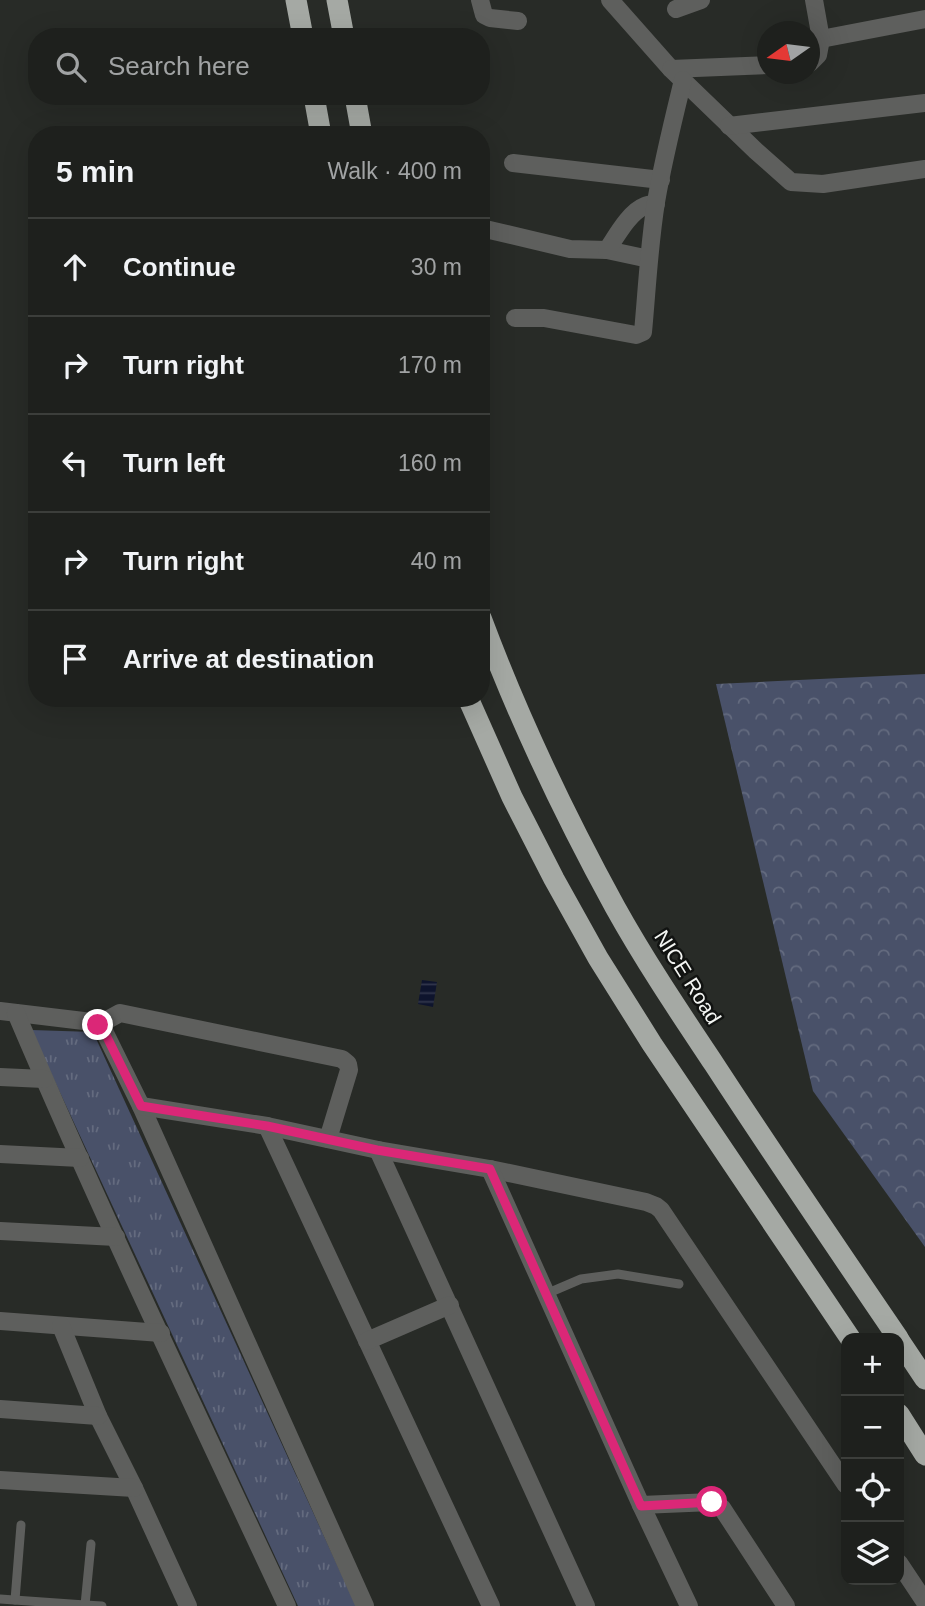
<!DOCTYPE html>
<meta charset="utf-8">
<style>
:root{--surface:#1e201d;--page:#262826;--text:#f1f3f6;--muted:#a1a3a4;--line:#3c3e3b}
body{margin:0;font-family:Arial,sans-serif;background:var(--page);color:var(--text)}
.controls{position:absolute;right:21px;bottom:21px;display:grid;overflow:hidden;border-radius:14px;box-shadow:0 7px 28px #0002}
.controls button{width:63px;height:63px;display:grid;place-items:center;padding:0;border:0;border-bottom:2px solid var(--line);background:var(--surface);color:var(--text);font:35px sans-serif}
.compass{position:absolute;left:757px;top:21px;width:63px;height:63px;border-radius:50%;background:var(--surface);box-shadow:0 7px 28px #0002;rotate:256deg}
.stop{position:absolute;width:21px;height:21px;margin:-16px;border:5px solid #db2777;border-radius:50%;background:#fff}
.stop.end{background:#db2777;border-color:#fff;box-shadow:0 2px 7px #0008}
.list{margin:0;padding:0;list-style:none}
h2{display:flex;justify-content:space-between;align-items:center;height:91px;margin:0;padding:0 28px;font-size:30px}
h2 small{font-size:23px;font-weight:400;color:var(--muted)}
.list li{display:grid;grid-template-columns:46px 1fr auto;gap:21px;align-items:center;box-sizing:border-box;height:98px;padding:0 28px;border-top:2px solid var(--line)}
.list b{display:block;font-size:26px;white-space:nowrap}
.list em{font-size:23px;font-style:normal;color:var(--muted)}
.icon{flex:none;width:38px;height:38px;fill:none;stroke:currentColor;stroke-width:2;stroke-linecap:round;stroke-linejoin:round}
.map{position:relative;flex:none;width:925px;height:1606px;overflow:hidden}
.search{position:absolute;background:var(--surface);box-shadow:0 7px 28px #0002;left:28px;top:28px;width:462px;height:77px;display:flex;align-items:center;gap:18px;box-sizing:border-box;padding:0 24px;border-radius:28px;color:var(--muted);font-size:26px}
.panel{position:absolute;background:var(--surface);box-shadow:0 7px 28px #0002;left:28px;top:126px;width:462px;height:581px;border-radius:28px}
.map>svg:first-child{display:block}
</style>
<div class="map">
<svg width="925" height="1606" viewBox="0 0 925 1606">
<defs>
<pattern id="grass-tufts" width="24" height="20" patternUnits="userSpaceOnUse" patternTransform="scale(1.75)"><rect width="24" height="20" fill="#495169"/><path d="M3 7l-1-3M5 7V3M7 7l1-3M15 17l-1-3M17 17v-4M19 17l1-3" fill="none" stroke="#646b7f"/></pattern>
<pattern id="forest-crowns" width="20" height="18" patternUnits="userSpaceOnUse" patternTransform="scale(1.75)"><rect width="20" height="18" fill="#495169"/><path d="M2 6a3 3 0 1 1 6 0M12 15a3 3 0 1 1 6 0" fill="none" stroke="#646b7f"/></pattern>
<pattern id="water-rules" width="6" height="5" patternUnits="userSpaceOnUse" patternTransform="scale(1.75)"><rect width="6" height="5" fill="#0e142d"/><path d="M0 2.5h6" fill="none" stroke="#32374c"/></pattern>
</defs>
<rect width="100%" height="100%" fill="#282b27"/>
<path fill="url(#grass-tufts)" d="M31,1030L93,1032L356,1606H298Z"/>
<path fill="url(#forest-crowns)" d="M925,674V1247L813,1091L716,684Z"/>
<path fill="url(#water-rules)" d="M422,980L437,982L433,1007L418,1004Z"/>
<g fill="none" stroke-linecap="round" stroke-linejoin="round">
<g stroke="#5e5f5d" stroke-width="9">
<path d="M546,1294L581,1279L618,1274L679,1284"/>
<path d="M0,1599L85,1605L91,1544"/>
<path d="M15,1600L21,1525"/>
<path d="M85,1605L102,1606"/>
</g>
<g stroke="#5e5f5d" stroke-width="18">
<path d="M480,0L484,15L490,18L518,21"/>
<path d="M610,0L671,69L756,151L791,182L823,184L925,169"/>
<path d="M676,9L701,0"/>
<path d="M821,39L925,19"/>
<path d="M810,63L818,55L821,39L814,0"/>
<path d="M671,69L768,65"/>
<path d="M729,126L925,103"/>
<path d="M513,163L661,180"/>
<path d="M481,228L570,249L607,250L649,259"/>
<path d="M607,250C616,237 629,212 645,206C648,204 652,204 656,204"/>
<path d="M515,318H544L636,335L643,332C647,289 649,246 656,202C663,161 673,121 683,80"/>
<path d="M0,1011L92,1022L103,1029L141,1106L365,1606"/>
<path d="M16,1013C101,1213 195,1409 287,1606"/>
<path d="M98,1025L120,1013L342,1059L348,1064L349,1070L328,1139"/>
<path d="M0,1077L44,1079"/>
<path d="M141,1106L267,1126L378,1150L490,1169L646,1202L656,1206L661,1210L846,1485"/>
<path d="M267,1126L491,1606"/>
<path d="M378,1150L586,1606"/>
<path d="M0,1154L80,1158"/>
<path d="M490,1169L641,1505L689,1606"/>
<path d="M0,1231L116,1237"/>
<path d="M0,1321L161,1333"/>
<path d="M61,1326L98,1416L134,1488L188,1606"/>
<path d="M367,1341L450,1305"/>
<path d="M0,1409L98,1416"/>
<path d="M0,1480L134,1488"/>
<path d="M641,1505L712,1502L722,1508L786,1606"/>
<path d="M899,1563L925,1602"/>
</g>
<g stroke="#a5a9a4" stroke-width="21">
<path d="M296,0L303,37"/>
<path d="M337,0L344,37"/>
<path d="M314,96L321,135"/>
<path d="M355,96L362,135"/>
<path d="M481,618C518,717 564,814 615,907C645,961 680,1013 714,1064C774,1156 836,1247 898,1338"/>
<path d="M468,698L512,797L554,879L598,958L652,1044L850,1338"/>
<path d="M899,1340L925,1379"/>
<path d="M899,1414L925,1455"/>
</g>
</g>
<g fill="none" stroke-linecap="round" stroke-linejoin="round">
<path stroke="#db2777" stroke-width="9" d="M98,1025L103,1029L141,1106L267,1126L377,1150L490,1169L641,1506L712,1502"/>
</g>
<g text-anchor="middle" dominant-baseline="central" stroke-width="5" stroke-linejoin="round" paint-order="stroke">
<g font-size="21" fill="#f4f6f3" stroke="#111311">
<text transform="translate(688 977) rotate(58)">NICE Road</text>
</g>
</g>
</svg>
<div class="controls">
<button>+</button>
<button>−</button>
<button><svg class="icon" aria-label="locate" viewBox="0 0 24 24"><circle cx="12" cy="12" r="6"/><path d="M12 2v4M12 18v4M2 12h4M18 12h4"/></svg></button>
<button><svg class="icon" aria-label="layers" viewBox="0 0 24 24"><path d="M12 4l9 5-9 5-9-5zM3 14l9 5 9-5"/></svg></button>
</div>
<svg class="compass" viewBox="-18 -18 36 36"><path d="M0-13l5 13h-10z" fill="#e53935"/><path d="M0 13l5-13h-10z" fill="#a1a3a4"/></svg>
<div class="stop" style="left:712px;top:1502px"></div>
<div class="stop end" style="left:98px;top:1025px"></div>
<div class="search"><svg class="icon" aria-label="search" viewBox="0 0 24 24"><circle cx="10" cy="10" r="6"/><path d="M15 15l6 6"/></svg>Search here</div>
<section class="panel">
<h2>5 min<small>Walk · 400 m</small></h2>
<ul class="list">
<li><svg class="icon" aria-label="ahead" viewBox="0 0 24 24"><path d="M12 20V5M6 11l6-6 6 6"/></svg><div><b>Continue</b></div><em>30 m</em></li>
<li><svg class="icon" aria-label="right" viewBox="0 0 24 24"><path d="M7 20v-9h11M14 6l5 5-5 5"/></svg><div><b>Turn right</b></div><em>170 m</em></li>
<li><svg class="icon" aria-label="left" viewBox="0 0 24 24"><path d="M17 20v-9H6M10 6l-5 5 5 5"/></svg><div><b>Turn left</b></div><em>160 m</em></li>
<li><svg class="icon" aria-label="right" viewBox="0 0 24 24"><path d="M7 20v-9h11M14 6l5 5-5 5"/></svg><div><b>Turn right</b></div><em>40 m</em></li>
<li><svg class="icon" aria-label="arrive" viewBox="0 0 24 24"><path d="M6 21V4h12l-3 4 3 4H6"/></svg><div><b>Arrive at destination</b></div></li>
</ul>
</section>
</div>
